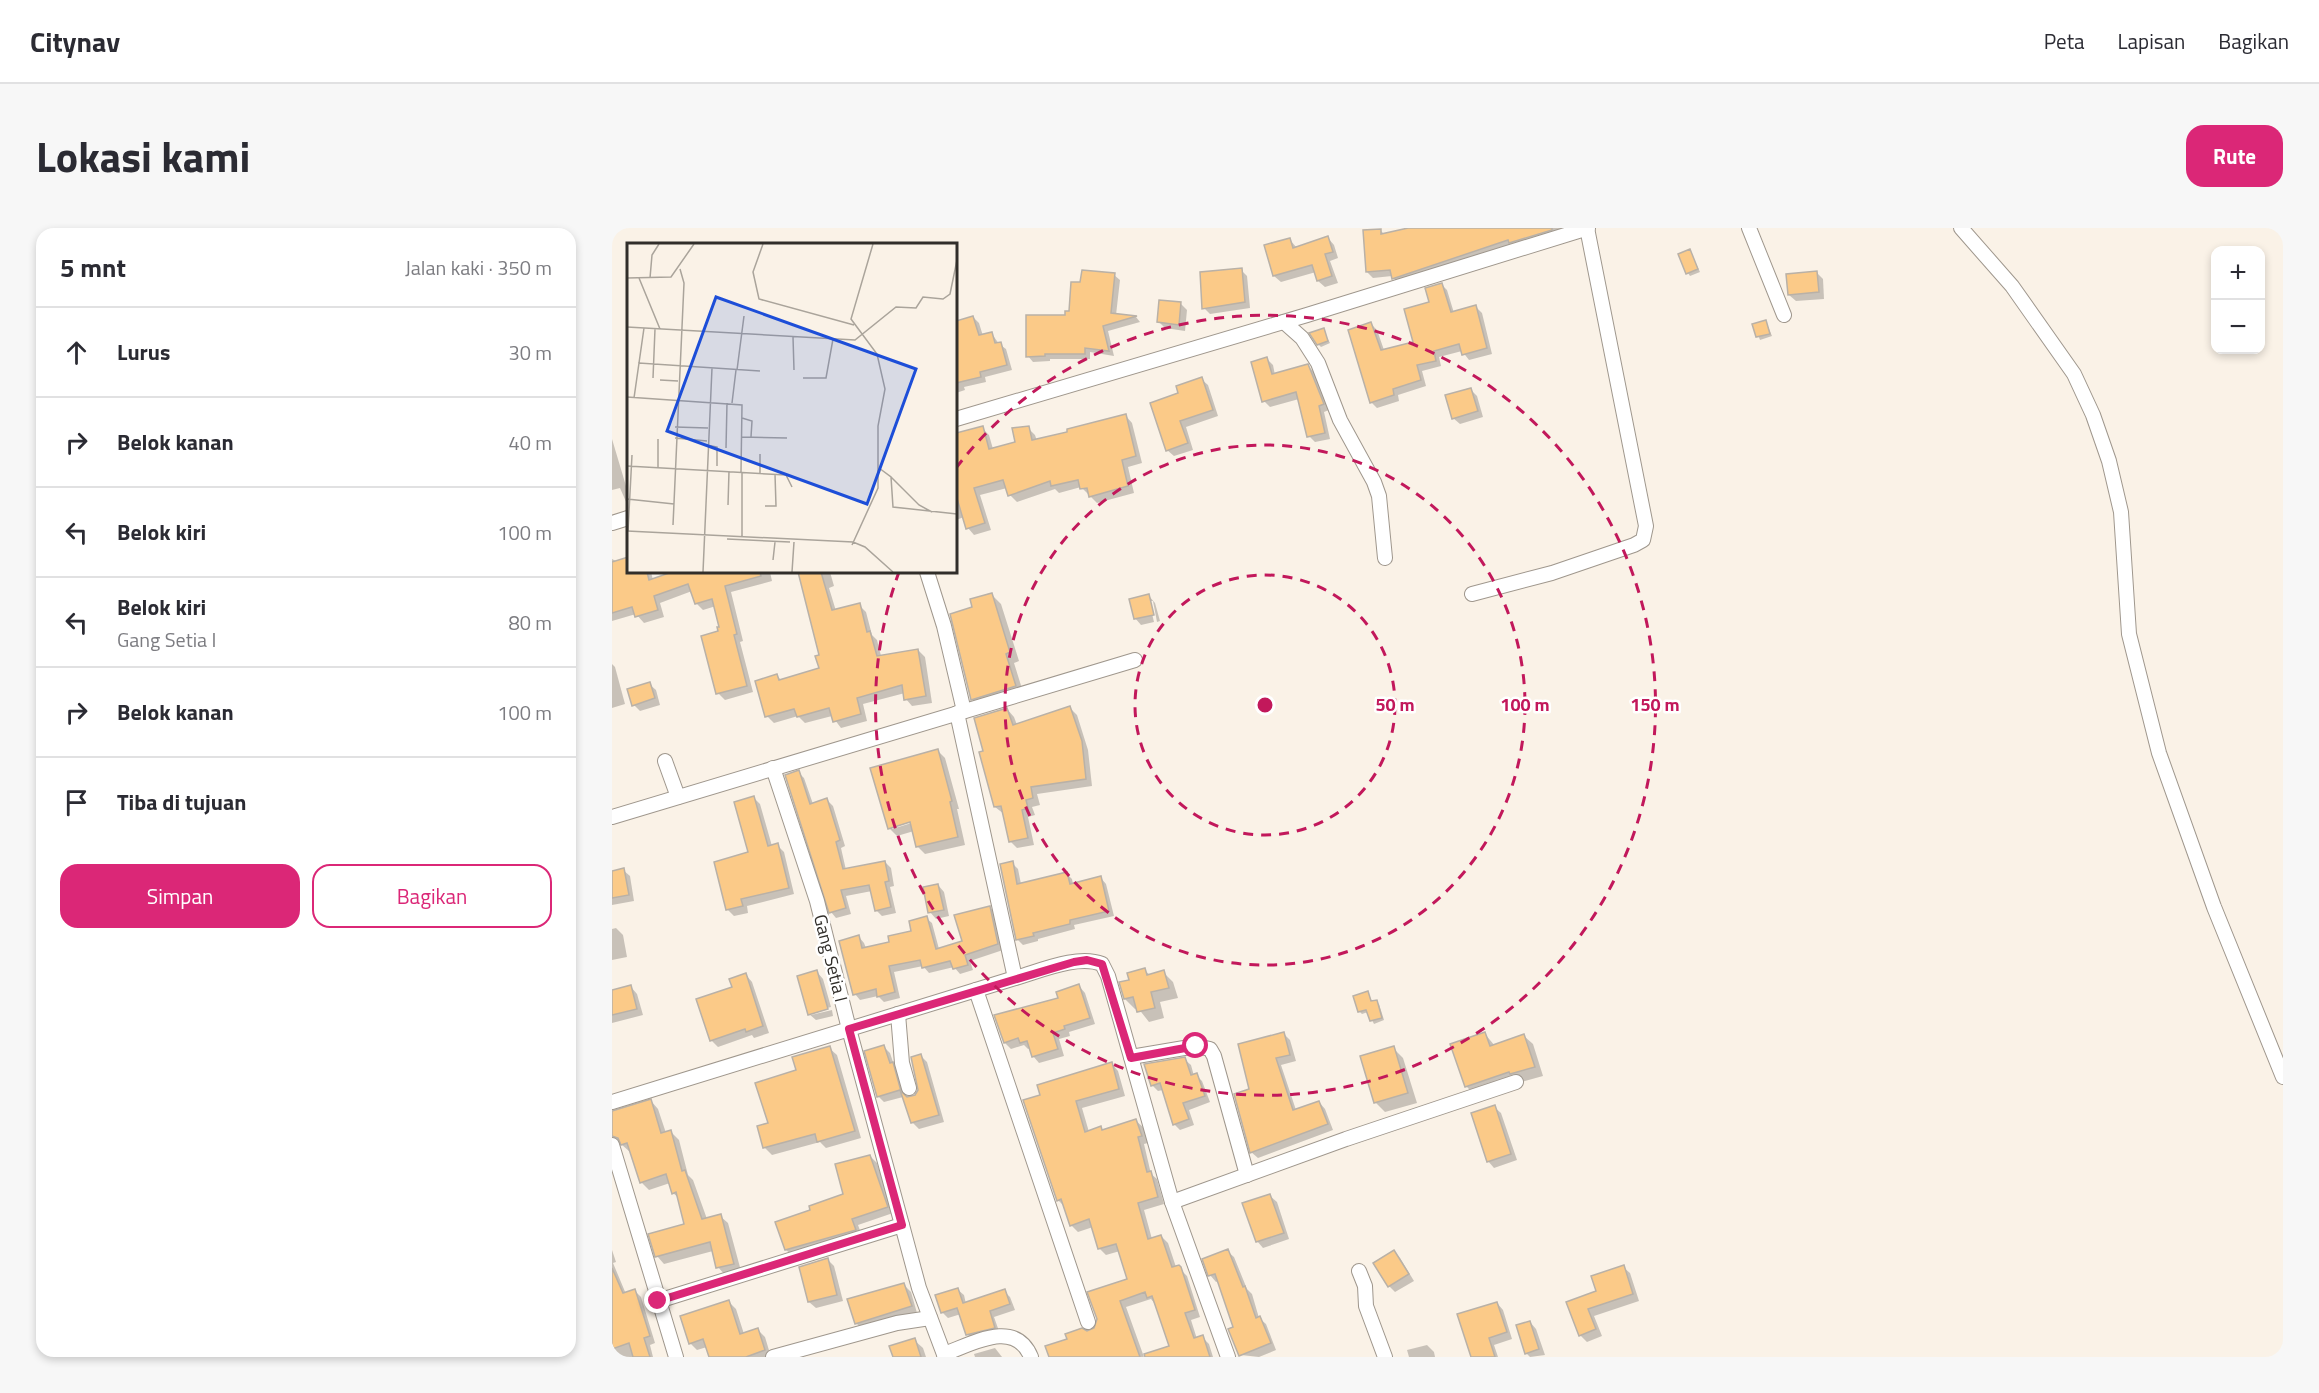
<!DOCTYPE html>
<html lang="id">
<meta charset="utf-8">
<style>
:root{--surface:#fff;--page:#f7f7f7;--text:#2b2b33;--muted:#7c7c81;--line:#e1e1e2;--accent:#db2777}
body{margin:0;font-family:"Titillium Web",sans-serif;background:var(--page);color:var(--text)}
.controls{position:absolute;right:18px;top:18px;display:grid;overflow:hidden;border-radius:12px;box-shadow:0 3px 9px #0003}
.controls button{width:54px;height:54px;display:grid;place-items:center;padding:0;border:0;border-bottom:2px solid var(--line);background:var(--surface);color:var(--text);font:30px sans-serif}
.stop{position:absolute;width:18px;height:18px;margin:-14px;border:4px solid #db2777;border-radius:50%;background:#fff}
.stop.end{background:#db2777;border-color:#fff;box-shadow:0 2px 6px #0008}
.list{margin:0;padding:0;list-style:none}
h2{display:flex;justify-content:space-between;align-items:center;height:78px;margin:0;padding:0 24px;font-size:26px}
h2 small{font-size:20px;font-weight:400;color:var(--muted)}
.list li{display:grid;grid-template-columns:39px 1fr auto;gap:18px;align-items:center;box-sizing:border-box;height:90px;padding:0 24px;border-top:2px solid var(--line)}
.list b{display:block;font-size:22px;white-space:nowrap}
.list p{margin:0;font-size:20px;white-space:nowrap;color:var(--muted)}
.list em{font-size:20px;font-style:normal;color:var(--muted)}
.actions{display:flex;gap:12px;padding:18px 24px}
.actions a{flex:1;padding:14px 0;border:2px solid var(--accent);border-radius:18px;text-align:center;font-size:21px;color:var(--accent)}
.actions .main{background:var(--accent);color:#fff}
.icon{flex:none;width:33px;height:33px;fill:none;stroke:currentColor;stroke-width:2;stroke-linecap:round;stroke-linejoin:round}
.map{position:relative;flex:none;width:1671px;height:1129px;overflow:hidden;border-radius:18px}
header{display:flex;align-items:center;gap:36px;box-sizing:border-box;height:84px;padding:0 30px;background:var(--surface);border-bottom:2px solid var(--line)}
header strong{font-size:28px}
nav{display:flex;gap:33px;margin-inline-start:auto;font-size:21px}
.intro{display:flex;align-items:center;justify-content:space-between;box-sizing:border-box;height:144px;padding:0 36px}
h1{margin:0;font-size:42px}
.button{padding:15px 27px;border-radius:18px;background:var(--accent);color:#fff;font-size:21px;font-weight:700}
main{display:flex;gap:36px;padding:0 36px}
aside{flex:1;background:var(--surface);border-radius:18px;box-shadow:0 3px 9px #0003}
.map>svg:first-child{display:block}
</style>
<header>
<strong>Citynav</strong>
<nav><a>Peta</a><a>Lapisan</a><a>Bagikan</a></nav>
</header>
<div class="intro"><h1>Lokasi kami</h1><a class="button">Rute</a></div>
<main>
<aside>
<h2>5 mnt<small>Jalan kaki · 350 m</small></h2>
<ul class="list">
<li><svg class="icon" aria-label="ahead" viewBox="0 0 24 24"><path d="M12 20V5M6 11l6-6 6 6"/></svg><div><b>Lurus</b></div><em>30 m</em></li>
<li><svg class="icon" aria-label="right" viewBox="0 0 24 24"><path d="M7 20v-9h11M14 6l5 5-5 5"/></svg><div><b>Belok kanan</b></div><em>40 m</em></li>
<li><svg class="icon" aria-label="left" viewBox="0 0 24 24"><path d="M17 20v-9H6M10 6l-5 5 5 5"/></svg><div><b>Belok kiri</b></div><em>100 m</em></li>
<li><svg class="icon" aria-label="left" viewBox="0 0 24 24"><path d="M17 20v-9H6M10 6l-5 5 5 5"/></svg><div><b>Belok kiri</b><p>Gang Setia I</p></div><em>80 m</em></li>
<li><svg class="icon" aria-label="right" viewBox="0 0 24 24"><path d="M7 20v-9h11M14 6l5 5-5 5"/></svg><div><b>Belok kanan</b></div><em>100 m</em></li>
<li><svg class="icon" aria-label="arrive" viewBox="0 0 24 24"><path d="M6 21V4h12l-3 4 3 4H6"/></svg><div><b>Tiba di tujuan</b></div></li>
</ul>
<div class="actions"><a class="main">Simpan</a><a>Bagikan</a></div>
</aside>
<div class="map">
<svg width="1671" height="1129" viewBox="0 0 1671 1129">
<rect width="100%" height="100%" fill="#faf2e7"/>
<g fill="#0003" fill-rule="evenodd">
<path d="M803,0H956L787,57L780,48L761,50L755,44L768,2L772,6Z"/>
<path d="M716,10L722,17L726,30L718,33L726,55L713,59L706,53L704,44L669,54L662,48L678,12L685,20Z"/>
<path d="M1078,23L1088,44L1078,48L1076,45Z"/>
<path d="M629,42L635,48L638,80L598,86L592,80Z"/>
<path d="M1204,44L1211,51L1212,71L1184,73L1177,67Z"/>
<path d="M502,47L508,52L504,87L524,89L528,94L496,103L502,128L478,124V131H438V133L421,134L416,128L458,84L470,56Z"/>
<path d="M829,56L835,62L842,85L864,79L870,85L880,126L857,132L850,123L827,129L829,138L810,143L814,158L786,167L787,173L765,180L759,174V96L765,102L772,122L803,115L819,75Z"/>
<path d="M568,75L575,82L573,103L553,100L547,94Z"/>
<path d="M361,89L367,95L371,108L380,106L387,116L394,121L400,142L373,149L374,154L352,159L353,162L344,165V94Z"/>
<path d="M1154,94L1160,108L1148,112L1142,97Z"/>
<path d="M711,102L718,115L709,119L706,116Z"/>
<path d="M655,131L661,137L663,147L696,138L702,144L717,182L712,184L718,211L703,214L697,208L687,171L658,179L652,173Z"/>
<path d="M589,151L596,157L606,188L574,199L581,222L562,228L555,222L568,166Z"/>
<path d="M858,161L865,168L871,189L848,196L841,190Z"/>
<path d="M514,188L520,195L530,235L516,239L522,265L485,275L469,259L447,265L443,261L405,274L398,267L395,260L368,267L379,302L362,307L356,300L352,289L344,292V222L356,218L370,200L377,207L381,221L405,215L416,200L423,207L425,213Z"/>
<path d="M0,211L14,258L16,257V276H15L8,260L0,262Z"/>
<path d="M0,331L6,334L16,331V344H39L41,352L65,344H158L160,353L119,364L131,413L128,414L141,464L113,472L106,465L109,400L104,378L91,382L84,375L80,363L48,375L52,389L32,395L24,386L0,393Z"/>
<path d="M188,344H218L222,358L217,360L224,383L247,377L254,384L260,407L265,412L269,428L306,422L313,429L320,475L300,478L294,471L293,465L251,476L255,493L229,500L220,488L193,495L186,488L162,495L155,488L165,448L169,452L209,441V428Z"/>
<path d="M380,367L389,376L407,433L402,435L412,467L369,480L360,471L362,380Z"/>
<path d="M537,368L543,375L548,393L545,394L541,373H537L542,394L529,397L523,390Z"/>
<path d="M0,436L3,439L13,476L0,480Z"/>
<path d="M37,456L44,462L48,477L28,483L22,477Z"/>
<path d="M458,480L465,487L476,522L480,558L425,566L428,577L420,579L423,587L416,589L422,617L405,620L398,613L392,586L383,579L373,524L395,481L402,489L405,497Z"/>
<path d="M325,522L333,530L347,581H345L353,617L313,626L305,618L302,603L285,608L277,600ZM305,590L306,593L280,601V598Z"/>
<path d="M186,544L192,550L201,576L215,572L221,578L233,618L229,620L234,642L273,634L279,640L282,658L278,659L284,685L270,688L264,682L260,663L234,668L239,686L224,690L219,684Z"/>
<path d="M142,570L148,576L160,618L165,617L172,624L182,666L135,678L136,685L122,688L115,681L138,625Z"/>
<path d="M400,635L406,641L409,656L454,645L460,651L461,656L489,650L494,656L502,688L462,697L463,701L426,711V713L411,717L405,711Z"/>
<path d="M11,642L18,648L22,673L0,677V644Z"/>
<path d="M326,657L332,664L337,688L324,691L318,684Z"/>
<path d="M378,679L383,685L391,722L358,733L361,742L348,746L342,739L317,745L311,738L282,744L288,770L272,774L266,768L248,772L243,766L247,709L252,715L254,720L279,715L301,704L314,690L320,695L327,721L352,714Z"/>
<path d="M4,700L11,707L15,729L0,732V701Z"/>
<path d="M532,742L538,747L551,744L561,754L566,770L548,774L552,790L537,794L526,780L523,781L513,771L519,753Z"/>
<path d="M205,744L211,751L219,779L199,784V787L220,782L221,788L204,792L197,786Z"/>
<path d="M134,747L140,754L157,805L142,810L140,807L106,819L99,812Z"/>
<path d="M467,758L473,765L483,796L457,804L458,808L447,811L452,828L427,835L421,828L418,820L416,821L412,817L399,821L393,815Z"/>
<path d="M19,759L25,766L31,787L0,795V764Z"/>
<path d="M756,765L761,775L764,774L767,776L772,792L762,796L756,784L750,786L747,783Z"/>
<path d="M672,806L678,812L684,833L669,837L684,882L707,874L713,881L721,902L646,930L639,924V862Z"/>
<path d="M873,806L883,818L912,808L921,816L931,848L863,867L854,858Z"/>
<path d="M272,819L278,825L282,837L287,842L294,871L304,868L307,862L308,827L315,834L332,894L307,901L300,894L291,869L272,874L266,868Z"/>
<path d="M217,820L225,827L249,910L214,920L208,914L160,927L152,919L158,896L186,843Z"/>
<path d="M781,820L791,830L805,875L773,884L763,874Z"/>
<path d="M572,831L579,837L582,848L584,847L590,853L598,874L577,882L582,897L568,902L562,896L551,862L546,863L540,857Z"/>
<path d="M500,836L506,843L513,868L470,880L477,904L489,900L492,903L524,893L531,899L536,915L532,916L539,946L545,951L552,976L532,982L540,1011L549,1008L556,1015L564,1039H566L575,1048L588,1089L579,1092L585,1111L590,1109L597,1116L601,1129H558V1119L543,1076L539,1071L514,1079L532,1129H439L457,1112L484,1100L517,1052L508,1023L494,1027L487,1020L481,999L466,1004L459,997L453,979L446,972L430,868Z"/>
<path d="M39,873L46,881L54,905L59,904L67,912L76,947L81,952L95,991L108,988L116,995L129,1043L113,1047L106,1039L101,1023L52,1036L45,1028L74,997L68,971L61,965L58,955L37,962L29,954L18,924L0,908V885Z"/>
<path d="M882,879L889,885L905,932L882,940L876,933Z"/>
<path d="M258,928L265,935L281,985L246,997L250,1008L181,1028L174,1022L200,983L233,967Z"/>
<path d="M658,968L665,974L677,1011L651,1020L645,1013Z"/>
<path d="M0,1022L4,1034L1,1035L14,1066L23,1063L29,1069L43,1115L38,1117L41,1129H0Z"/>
<path d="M615,1023L622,1029L635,1061L640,1066L647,1090L654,1096L664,1122L647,1129L629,1127L618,1102L622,1100L607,1053L604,1054L598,1047Z"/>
<path d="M782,1024L788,1030L802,1053L783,1064L777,1058Z"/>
<path d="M215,1031L222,1038L231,1073L204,1080L197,1074Z"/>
<path d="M1011,1039L1018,1045L1027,1073L982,1088L990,1108L975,1114L968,1107L956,1075L986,1064Z"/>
<path d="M292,1057L299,1064L305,1085L251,1102L244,1095Z"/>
<path d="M346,1062L352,1067L354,1076L392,1063L398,1069L403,1082L382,1089L388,1106L362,1113L356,1107L349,1086L336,1090L330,1084Z"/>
<path d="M117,1074L124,1081L132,1106L146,1102L153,1109L159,1129H98L95,1119L85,1122L78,1115Z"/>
<path d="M885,1075L891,1082L900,1111L882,1117L886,1129H867Z"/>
<path d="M918,1094L924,1101L933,1127L918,1129L914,1125Z"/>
<path d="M302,1112L311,1120L314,1129H282Z"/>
<path d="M815,1117L822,1124L823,1129H797L795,1122Z"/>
<path d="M383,1120L390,1129H363L362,1126Z"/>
</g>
<g fill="#fbca88" stroke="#b9b1a7" stroke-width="1.5">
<path d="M796,0H940V2L897,15L896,12L780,51L778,42L754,44L751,2L769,1V6Z"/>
<path d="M716,8L721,24L713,26L720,48L705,53L700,37L661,48L652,17L678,10L681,20Z"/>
<path d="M1078,21L1086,41L1074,46L1066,26Z"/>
<path d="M630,40L633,74L590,81L588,44Z"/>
<path d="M470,42L503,45L499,85L525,88L491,98L497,123L473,120V126H433V128L414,129V87H453V83H457L459,54H468Z"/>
<path d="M1205,43L1207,64L1176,67L1174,46Z"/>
<path d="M830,55L839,84L864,77L875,120L850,127L847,116L822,123L824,133L805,137L809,152L781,161L782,167L758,175L736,102L759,94L769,122L801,114L792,81L817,74L813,60Z"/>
<path d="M547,72L569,74L567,97L545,94Z"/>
<path d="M361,88L367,107L380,104L383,115L389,114L395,137L368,144L369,149L344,155V93Z"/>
<path d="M1154,92L1158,106L1144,109L1140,96Z"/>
<path d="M712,100L716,113L705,117L697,105Z"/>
<path d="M655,129L660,146L696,136L712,176L707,178L713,205L695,209L684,164L650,174L639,134Z"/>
<path d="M590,149L601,182L568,193L576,215L554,223L538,175L566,165L564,158Z"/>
<path d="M859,160L866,183L840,191L833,167Z"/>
<path d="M514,186L524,228L510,232L516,258L477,269L475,260L468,261L466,252L439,258L438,253L396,268L391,252L362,260L373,295L354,301L344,267V205L371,198L377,221L403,214L400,200L417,198L420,212L455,204V201Z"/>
<path d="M16,329V344H35L37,352L60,344H148L149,348L113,358L125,406L122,407L135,458L104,466L89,408L106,403L105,399H107L100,371L83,376L76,356L42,368L46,382L23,389L20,379L0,385V334Z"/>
<path d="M186,344H209L220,382L248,375L255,404L258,403L265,428L306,421L314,468L292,472L290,457L245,470L249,486L221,494L217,480L185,489L182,481L153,489L143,453L165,446L167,452L207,440L203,428L207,427Z"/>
<path d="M380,365L398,424L394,426L404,458L359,472L338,386L360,379L358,371Z"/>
<path d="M537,366L542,387L522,391L517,371Z"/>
<path d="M38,454L43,470L20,478L15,461Z"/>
<path d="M458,478L470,513L474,551L419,559L421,570L414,572L416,580L410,582L416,610L397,614L389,578L382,579L367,524L371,523L362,490L395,480L401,497Z"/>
<path d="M326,521L340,573L338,574L346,609L304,619L298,594L276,601L258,540Z"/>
<path d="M187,542L198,576L215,570L228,612L224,614L231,641L273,633L277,653L273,654L279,679L263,683L257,657L229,662L234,680L217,685L173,547Z"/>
<path d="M142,568L156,618L166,615L177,660L129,671L131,678L114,682L102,634L136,624L122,574Z"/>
<path d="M401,633L405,656L455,644L458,656L489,648L497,683L458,692V696L421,705L422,708L404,712L388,636Z"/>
<path d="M12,640L17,667L0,670V643Z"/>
<path d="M326,656L332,682L316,685L311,659Z"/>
<path d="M378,678L386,716L353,727L356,737L341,741L338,733L310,740L308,732L277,738L283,764L265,769L264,761L241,767L227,713L247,707L250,720L277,714L276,708L299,703L297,693L315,688L324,721L350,713L342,687Z"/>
<path d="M533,740L535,747L552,742L557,760L539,764L543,780L525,784L521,769L512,771L507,754L517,752L515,745Z"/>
<path d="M205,742L216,781L196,787L185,748Z"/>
<path d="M134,745L151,798L134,804L133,801L98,813L84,771L120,759L117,751Z"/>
<path d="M467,756L478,790L452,798L453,801L441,805L446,821L420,829L415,813L408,815L406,810L392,815L382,787L446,770L444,764Z"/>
<path d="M19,757L25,781L0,787V762Z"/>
<path d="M756,763L759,773L765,772L770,790L758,793L754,782L746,784L741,768Z"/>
<path d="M672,804L678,827L664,830L681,882L707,873L716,896L638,925L622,866L637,861L626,816Z"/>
<path d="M873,804L878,818L912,806L923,839L898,846L897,844L853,859L838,816Z"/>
<path d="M272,817L278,835L281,834L289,863L295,869L303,867L306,862L299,829L309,826L327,887L299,895L288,862L265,869L252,823Z"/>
<path d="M218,818L243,903L205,914L203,906L151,920L145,898L156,895L143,855L184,842L180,829Z"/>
<path d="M782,818L796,865L762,875L748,828Z"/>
<path d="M573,829L579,847L585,845L593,868L571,875L577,891L561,897L548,855L539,858L532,836Z"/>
<path d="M500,834L507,861L464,873L473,904L489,898L490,902L524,891L530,908L526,909L535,944L539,943L546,969L526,975L536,1011L549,1007L560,1039L567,1037L569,1039L583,1082L573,1085L582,1110L591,1107L598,1129H533L532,1126L557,1118L540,1068L535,1070L533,1064L508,1073L528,1129H437L433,1118L455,1111L453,1106L470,1100L475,1103L482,1100L485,1091L475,1064L515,1051L504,1016L486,1021L477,991L458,998L449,971L445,973L411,872L428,867L425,857Z"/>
<path d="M39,871L49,905L59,902L70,943L73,942L90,991L109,986L122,1036L104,1040L98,1014L43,1029L36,1006L72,996L64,964L60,966L54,946L28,955L15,915L9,917L6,910L0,908V883Z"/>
<path d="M883,877L899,926L875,934L859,885Z"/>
<path d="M258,927L276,979L240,991L244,1002L173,1022L163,994L198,982L197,978L231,966L223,936Z"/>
<path d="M658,966L672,1005L644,1014L630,975Z"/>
<path d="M616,1021L631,1059L633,1058L644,1090L648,1088L659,1115L627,1128L616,1101L621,1099L603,1046L596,1048L590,1031Z"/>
<path d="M782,1022L797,1046L776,1059L761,1035Z"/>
<path d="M216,1030L225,1067L196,1074L187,1039Z"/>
<path d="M1012,1037L1021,1066L976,1081L984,1101L967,1108L954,1074L984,1063L979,1048Z"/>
<path d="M0,1040L11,1065L23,1061L38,1108L32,1110L38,1129H21L17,1115L0,1121Z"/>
<path d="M292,1055L300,1078L243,1096L235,1071Z"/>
<path d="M346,1060L351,1075L393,1061L398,1076L378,1083L383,1100L354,1107L345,1080L329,1085L323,1067Z"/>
<path d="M117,1072L128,1106L146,1100L153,1122L134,1129H97L91,1111L77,1116L68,1088Z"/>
<path d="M885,1074L895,1104L877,1110L883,1129H859L845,1086Z"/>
<path d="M918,1093L927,1121L913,1126L904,1097Z"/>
<path d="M303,1110L309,1129H281L277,1118Z"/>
</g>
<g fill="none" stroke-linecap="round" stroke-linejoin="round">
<g stroke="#9f978d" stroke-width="16">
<g id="street">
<path d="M1137,0L1172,87"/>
<path d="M1349,0L1400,58L1462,146L1481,187L1497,233L1509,284L1517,406L1547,525L1602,679L1671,849"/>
<path d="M672,94L690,110L706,135L728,192L762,254L767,268L773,330"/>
<path d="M344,191L695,87L976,0"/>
<path d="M0,295L16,290"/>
<path d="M315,344L332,398L352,483"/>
<path d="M860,366L940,345L1022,317L1031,312L1034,298L975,0"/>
<path d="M345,485L403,750"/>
<path d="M53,533L66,569"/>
<path d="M161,540L205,673L237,801L290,997L307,1060L333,1129"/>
<path d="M0,589L523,432"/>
<path d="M364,762L476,1094"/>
<path d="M286,786L290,835L297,860"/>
<path d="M519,829L584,818L598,821L602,828L635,947"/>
<path d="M0,874L403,750C428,743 466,726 490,736L496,748L560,974L616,1129"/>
<path d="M0,917L64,1129"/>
<path d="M560,974L734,911L904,854"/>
<path d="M747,1043L753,1058L754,1078L773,1129"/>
<path d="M46,1073L290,997"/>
<path d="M332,1126C360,1116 403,1090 419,1129"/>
<path d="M161,1129L285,1095L318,1090"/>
</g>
</g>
<use href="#street" stroke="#fff" stroke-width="14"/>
</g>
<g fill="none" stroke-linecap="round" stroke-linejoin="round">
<path stroke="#db2777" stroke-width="8" d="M46,1073L290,997L237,801L462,734L475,732L490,736L519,830L584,818"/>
</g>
<g fill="none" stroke="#c2185b" stroke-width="3" stroke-dasharray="10 8">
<circle cx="653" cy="477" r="130"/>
<circle cx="653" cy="477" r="260"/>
<path d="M344 240A390 390 0 1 1 287 344"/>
</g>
<g text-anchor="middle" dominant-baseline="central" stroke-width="5" stroke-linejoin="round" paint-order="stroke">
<g font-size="18" fill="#312e2a" stroke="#fff">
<text transform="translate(219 730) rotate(76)">Gang Setia I</text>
</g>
</g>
<g transform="translate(15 15)">
<rect width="330" height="330" fill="#faf2e7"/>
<path fill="none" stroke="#aaa49b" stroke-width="1.5" d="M136,1L126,29L132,56L227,82M0,35L44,34L67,1M12,35L33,86M23,35L25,12L32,1M0,84L228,97L269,64L289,65L296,54L316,56L323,51L330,17M166,94L167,127M12,120L17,85M110,127L117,73M26,135L28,86M176,135H199L206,96M33,137L51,138M0,154L115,162L114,229M7,155L12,120L133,128M105,160L109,127M115,175L125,178L124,194M48,184L81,185M114,194L160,195M48,195L80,198M80,202L90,204V223M99,205L100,160M0,223L159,232L165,244M31,224V196M252,225L264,234L266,264L330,271M115,230V294M133,230V211M264,234L292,262L305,269M0,256L47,261M101,262L102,228M138,263H149L148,231M46,282L57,40L53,26M0,288L226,299L238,304L266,329M1,288L5,212M100,296L163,299M225,302L251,245V183L258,146L250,111L224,76L246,1M146,317L148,299M76,329L85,125M165,329L167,299"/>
<path fill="#1d4ed8" fill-opacity="0.15" stroke="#1d4ed8" stroke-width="3" d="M89,54L289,126L240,261L40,188Z"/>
<rect width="330" height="330" fill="none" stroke="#312e2a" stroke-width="3"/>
</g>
<circle cx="653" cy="477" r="9" fill="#c2185b" stroke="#fff" stroke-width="3"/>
<g font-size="18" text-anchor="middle" font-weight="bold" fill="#c2185b" stroke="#fff" stroke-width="5" stroke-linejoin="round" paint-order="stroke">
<text x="783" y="483">50 m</text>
<text x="913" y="483">100 m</text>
<text x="1043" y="483">150 m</text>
</g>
</svg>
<div class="controls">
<button>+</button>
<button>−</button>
</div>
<div class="stop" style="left:584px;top:818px"></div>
<div class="stop end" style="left:46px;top:1073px"></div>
</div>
</main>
